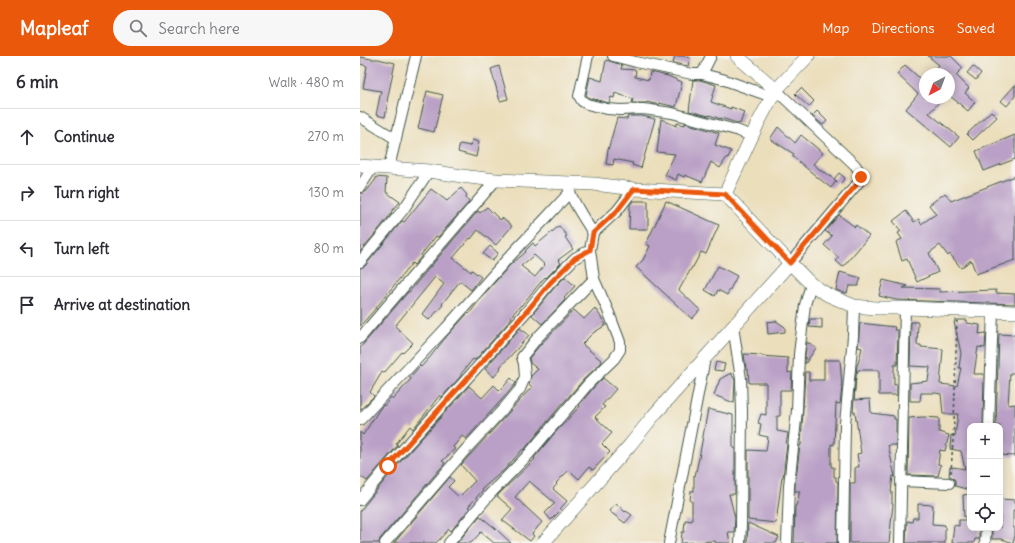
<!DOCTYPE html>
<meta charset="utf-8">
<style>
:root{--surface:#fff;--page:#f7f7f7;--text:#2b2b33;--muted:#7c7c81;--line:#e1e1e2;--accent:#ea580c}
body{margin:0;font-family:Delius,sans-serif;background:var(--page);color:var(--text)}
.controls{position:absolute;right:12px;bottom:12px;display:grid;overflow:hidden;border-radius:8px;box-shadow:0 2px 10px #0003}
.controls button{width:36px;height:36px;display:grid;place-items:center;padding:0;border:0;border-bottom:1px solid var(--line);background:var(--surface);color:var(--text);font:20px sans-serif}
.compass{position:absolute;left:559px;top:12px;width:36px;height:36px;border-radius:50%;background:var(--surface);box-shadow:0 2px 10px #0003;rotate:221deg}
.stop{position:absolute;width:12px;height:12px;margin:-9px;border:3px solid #ea580c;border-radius:50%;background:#fff}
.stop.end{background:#ea580c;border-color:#fff;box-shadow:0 1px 4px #0008}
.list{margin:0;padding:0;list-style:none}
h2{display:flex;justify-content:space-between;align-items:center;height:52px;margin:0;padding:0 16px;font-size:17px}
h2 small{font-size:13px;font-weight:400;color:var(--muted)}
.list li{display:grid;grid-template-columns:26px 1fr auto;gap:12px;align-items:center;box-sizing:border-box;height:56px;padding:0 16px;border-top:1px solid var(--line)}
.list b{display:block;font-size:15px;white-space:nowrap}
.list em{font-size:13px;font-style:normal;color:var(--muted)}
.icon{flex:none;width:22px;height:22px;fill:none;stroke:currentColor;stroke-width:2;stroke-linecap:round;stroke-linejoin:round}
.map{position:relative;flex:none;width:655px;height:487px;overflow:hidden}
header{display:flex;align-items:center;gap:24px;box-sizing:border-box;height:56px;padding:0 20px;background:var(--accent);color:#fff}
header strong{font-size:19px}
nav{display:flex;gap:22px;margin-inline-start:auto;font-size:14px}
.search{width:280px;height:36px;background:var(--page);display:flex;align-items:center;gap:10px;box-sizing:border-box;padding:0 14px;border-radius:22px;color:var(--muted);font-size:15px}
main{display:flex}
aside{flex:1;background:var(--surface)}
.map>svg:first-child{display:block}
</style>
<header>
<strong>Mapleaf</strong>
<div class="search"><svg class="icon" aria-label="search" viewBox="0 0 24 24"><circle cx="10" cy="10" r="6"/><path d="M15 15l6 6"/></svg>Search here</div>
<nav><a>Map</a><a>Directions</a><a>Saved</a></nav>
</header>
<main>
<aside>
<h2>6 min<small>Walk · 480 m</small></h2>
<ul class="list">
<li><svg class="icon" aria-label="ahead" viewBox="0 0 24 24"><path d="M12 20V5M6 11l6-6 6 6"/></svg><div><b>Continue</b></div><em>270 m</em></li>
<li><svg class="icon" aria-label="right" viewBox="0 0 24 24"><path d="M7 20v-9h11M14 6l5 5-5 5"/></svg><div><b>Turn right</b></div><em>130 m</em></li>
<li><svg class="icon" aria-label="left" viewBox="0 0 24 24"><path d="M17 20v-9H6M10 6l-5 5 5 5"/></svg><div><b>Turn left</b></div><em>80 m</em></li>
<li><svg class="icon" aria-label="arrive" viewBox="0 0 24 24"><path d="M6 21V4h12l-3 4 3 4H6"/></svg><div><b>Arrive at destination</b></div></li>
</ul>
</aside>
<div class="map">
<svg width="655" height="487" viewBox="0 0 655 487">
<rect width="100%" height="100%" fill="#f6f6f2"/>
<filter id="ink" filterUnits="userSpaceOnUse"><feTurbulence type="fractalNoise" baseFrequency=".025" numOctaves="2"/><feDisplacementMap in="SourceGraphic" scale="8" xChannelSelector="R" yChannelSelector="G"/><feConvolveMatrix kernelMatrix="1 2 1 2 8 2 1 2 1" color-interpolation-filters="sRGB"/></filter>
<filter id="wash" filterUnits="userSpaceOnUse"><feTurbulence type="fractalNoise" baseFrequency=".012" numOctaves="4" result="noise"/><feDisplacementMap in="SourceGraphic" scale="16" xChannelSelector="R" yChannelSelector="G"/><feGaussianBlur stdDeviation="0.9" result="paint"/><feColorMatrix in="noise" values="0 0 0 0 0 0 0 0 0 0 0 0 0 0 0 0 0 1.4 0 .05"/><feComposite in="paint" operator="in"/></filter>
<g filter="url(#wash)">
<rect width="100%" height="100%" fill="#ebdebb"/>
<g id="blocks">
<g fill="#baa0c6" fill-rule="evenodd">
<path d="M315,0H323L330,2L328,10L313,7Z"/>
<path d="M568,0H591L603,12L596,19L609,32L605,37L615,46L608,55L589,39V18H572L579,9Z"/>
<path d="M0,1L11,3H18L35,7L27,45H28L25,61L16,59L21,35L3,32L7,10L0,8Z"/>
<path d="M246,4L262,9L261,13L276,14L275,21L289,24L290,16L308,20L322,26L316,51L299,47V49L287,46L286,47H272L273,43L255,37L254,42L251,41L249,47L230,42L227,40L226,39L230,21L242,25Z"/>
<path d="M545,9L565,27V42H583L569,57L599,81L591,91L546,53L558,38L537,18Z"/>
<path d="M139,10L148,43L140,45L131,13Z"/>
<path d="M613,10L621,17L616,24L607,17Z"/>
<path d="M333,24H340L356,29L351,46L371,53V51L384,56L380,68L361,62V63L349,59V60L329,55Z"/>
<path d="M655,29V40L647,50L641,45Z"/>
<path d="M441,32L454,45L449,51L435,38Z"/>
<path d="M67,35L83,39L74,76L58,72Z"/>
<path d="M457,55L467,65L463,69L452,60Z"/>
<path d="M631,55L637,61L613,84L607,78Z"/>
<path d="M268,60H282L295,63L281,112L272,109L273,107L254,103L253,109L246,108L248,94L257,62L267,63Z"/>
<path d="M301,63L316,70L317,67L325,69V67L359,77L355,89L371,95L368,102L367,101L360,112L351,106L342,126L325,119L324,121L318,118L316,124L305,119L315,98L297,96Z"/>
<path d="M418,71L435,87L441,79L463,97L453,108L464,117L465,116L476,125L471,132L457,121L438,105L432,100L434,98L410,83Z"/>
<path d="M655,79V103L624,115L616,95Z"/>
<path d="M112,84L119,86L116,101L98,96L100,88L110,90Z"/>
<path d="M479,117L485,122L480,128L474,123Z"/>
<path d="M655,120V204L616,218L611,204L601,212L590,198L588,200L580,189L569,197L578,216L557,226L547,203L542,205L536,186L542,183L538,177L541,175L533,165L546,155L554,166L559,163L561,168L576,158L569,149L585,137L591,145Z"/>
<path d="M16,121L27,122L26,136L40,146L31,156L32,157L0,196V137H3L5,135L6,136L16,123Z"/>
<path d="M101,132L107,139L106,141L109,145V146L78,181L76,180L61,199L62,200L54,209L52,207L15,253L0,270V212L5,210L42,165L44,166L71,133L87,145Z"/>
<path d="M273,145H288V173H269L270,149Z"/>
<path d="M306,145L359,169L346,198L341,196L333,211H332L319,234L340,254L332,263L276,211L283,204L290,190L286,188Z"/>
<path d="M127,151L140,164L142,162L152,170L136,189L118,174L111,183L110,182L93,202L111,216L112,214L121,221L111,234L100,225L82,248L83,249L69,264L62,258L84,228L75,221L35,270L53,287L43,297L42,296L24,317L22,316L10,336L14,340L0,354V292L48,236H49L64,218L118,155L120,157Z"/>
<path d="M479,159L495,171L496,169L509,180L483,211L476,205L479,202L464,189L472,180L465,175Z"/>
<path d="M199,170L207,180L205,181L213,193L198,204L201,207L186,222L185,221L161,250V249L151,260L152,261L147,268L115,304L113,303L101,318V319L100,321L82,341L80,339L53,373L50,370L36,388L38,389L7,425L0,420V376L3,379L19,354L23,349L24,350L31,341L33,343L51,323L50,321L60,310L61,311L71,300L86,281L108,257L109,258L121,242L150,209L166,196L165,195L173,187L175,190ZM174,199L185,209L175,221L161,210Z"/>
<path d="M130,190L138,197L132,205L123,198Z"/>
<path d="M358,210L377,220L367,239L358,234L355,240L345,234Z"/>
<path d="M480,216L501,222L498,230H489L487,237H484L476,234Z"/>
<path d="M205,221L215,230L204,242L205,243L204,245L182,268L172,259L195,231Z"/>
<path d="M523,224L548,230L543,232L580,233V236L636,234V237L655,238V248L536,244L519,240Z"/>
<path d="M235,252L246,269L233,277L222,288L242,305L241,307L224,323L197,354L164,394L163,393L144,414L122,433L123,434L108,451L110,452L91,475L89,473L76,487H34L90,421L94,425L88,431L99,441L115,425L101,409L171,332L172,331L169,328L171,320L178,313L170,307L169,302L181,288L214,254L224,263Z"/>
<path d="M450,263H462V272L449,271Z"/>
<path d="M595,264H607V267L620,269L619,278L626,277L625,292L618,291L614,318H624L623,370H610V434L595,430V424L592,421L589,420L590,411L593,412V411L605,413L601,395L590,393L591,379L595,380L598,358H583L581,338L575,337H561L560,345H550V327L568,325L570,311L550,310L551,266H558L557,289H561V291L583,293L580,328L597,330L601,312H599L601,297L594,266H595Z"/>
<path d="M416,265L425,271V276L408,278L407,266Z"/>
<path d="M500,267L535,271L534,274H538L537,309H534V329L537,328V339H519V314H498L497,318L496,317L494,344L510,343L511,357L534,360V363H536V389H528L535,421L533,420L531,436H532V448H533L529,487H490V427H495V411H499L497,398L501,397L495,356H493L497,308H498L502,292L498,291Z"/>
<path d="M160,272L169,279L156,294L140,311L141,312L134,321L125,313Z"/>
<path d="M639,278L655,279V317H650L648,349L655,348V400L640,399V370H636Z"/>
<path d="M447,286L456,292L445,308V299Z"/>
<path d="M384,298L402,299V300L428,302V317L432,316L431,334H420V360H417V375L428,377L426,388H427L423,421H422L416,467L388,464V394L406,395L408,381L399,379L401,368L398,367L401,358L406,359V327H389L388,313H386Z"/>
<path d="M464,304H480L482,331L480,348L476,347L474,389L471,388V411H474V421H476V425H477L478,427L477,487H434L435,450H436L440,435H435V430L440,389H441L445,316H449V324H464Z"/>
<path d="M356,306L365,308L363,315L354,314Z"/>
<path d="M371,317L375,324L374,347L354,339L360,323Z"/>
<path d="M151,322L156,327L147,338L106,383L102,380L93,391L95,393L82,405L85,407L20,483L19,487H0V455L33,414L109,330L122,342L134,329L140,335Z"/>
<path d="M243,322L256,333L242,349L245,351L235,361L252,377L242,388L250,396L233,414L229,411L219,423L209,414L196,427L197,428L193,433L207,445L200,453L201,454L191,464L185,457L195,447L169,425L155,441L182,466L172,478L174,480L170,485L142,464L152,453L137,440L175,403L174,402L193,379L220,350L219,349L234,331Z"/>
<path d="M348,353L373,359V392H375V438H369L375,462L374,476H368L370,487H356L355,485L321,487L322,476H324L325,464L332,465V445H330L331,435H334V419L335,420L339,402Z"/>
<path d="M563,361L579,362V376L589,379L585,395L580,394L578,408L581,409L578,420L548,419L549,362Z"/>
<path d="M610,438V461H604L603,439Z"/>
<path d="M640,443L655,444V454H653V471L655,472V480L653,487L642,483H632V472H640Z"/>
<path d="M256,447L265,456L266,455L272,459L265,467L249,455Z"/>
<path d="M558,448L573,449L572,468L585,469V487H546L547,465L552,466L553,462H558Z"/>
<path d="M120,460L135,472L151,487H134L121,476L111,487H97Z"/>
<path d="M599,464H610V472H619V483H615L614,487H592L594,469L599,470Z"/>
<path d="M388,467L419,481L416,487H387Z"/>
</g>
</g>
</g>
<g filter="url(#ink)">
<use href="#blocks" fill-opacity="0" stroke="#3e5548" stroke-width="1"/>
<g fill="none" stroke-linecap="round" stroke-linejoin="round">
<g stroke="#3e5548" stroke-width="12">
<g id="minor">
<path d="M228,0L219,40L222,45L227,48L247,53L261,54L283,53L312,57L376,74L392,80"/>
<path d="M253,0L276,6L332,18H342L362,23L412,41"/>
<path d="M342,18L351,0"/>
<path d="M416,34L495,109C501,117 502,118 498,127L430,207"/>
<path d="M0,61L36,83"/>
<path d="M29,111L56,0"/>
<path d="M208,130C212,146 224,162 233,177"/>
<path d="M0,131L13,111"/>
<path d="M0,206L43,154L69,115"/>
<path d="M373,270L381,323L382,355L381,470L380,487"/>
<path d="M0,282L35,241L136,124"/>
<path d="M0,364L86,272L149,201L188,160L210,136"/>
<path d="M629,370L633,255"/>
<path d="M541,425L589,427"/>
<path d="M0,444L28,410L121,307L167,255L190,227L215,202L230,194"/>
<path d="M25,487L107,392L145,351L160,333L165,321L164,308L162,301L178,281L234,223"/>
<path d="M89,487L130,438L168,399L229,327L254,303L260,294V286L249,257L234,223L230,194L233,177L257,155L274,133"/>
<path d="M309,487L345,302"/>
<path d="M427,487L429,430L437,354L439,298L445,249L451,228"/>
<path d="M483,487L485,368L493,280L494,250"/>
<path d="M540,487L545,252"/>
<path d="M625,487L626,472"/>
</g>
</g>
<g stroke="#3e5548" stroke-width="14">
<g id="tertiary">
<path d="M377,0L416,34"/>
<path d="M0,110L69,115L109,121L136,124L234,128L274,133L365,138L398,67L412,41L416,34L448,0"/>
<path d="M365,138L430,207"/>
<path d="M183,487L270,389L294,359L430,207L451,228L468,239L494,250L515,252H545L655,256"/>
</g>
</g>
<path stroke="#3e5548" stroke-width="1.5" stroke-dasharray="3 3" stroke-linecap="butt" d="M591,417L594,366L597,265"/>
<use href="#minor" stroke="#fff" stroke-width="10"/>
<use href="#tertiary" stroke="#fff" stroke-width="13"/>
</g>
</g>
<g fill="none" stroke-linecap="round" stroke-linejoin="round" filter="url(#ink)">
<path stroke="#ea580c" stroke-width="5" d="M28,410L121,307L167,255L190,227L215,202L230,194L233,177L257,155L274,133L365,138L430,207L498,127L501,121"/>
</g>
</svg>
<div class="controls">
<button>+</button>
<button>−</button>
<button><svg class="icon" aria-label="locate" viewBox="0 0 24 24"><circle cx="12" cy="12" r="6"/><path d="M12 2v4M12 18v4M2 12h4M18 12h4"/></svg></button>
</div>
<svg class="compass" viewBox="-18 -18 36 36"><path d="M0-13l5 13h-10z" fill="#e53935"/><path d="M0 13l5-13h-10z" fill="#7c7c81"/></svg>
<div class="stop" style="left:28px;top:410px"></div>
<div class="stop end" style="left:501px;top:121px"></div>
</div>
</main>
